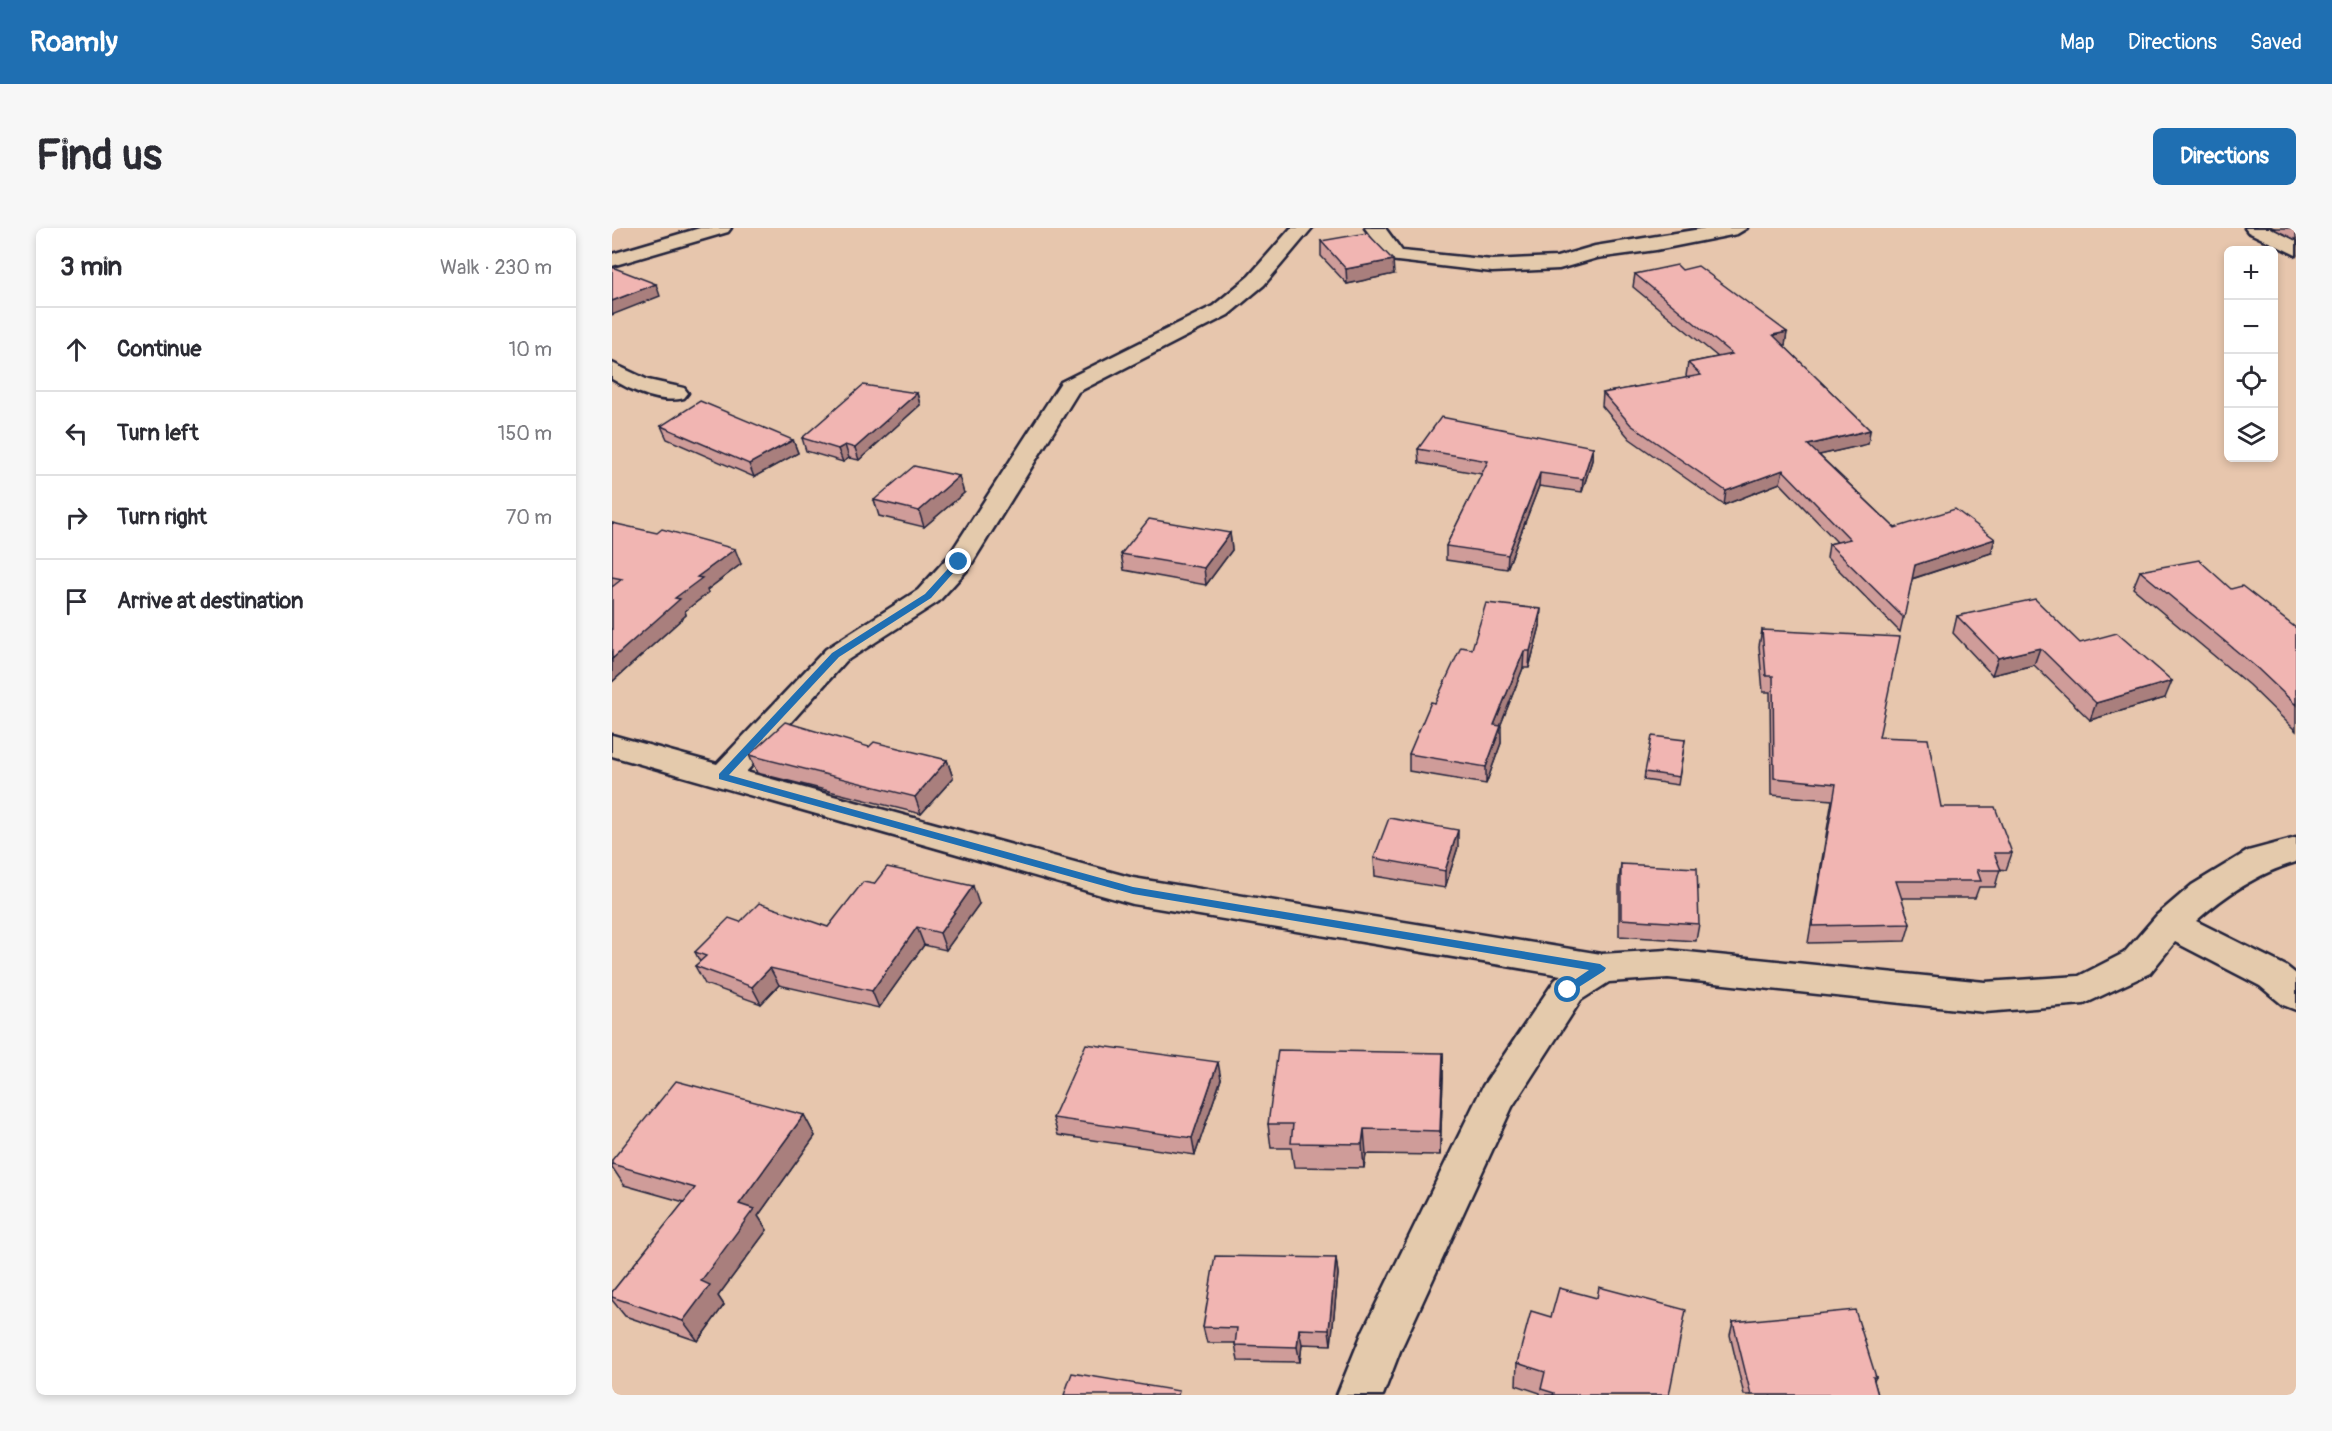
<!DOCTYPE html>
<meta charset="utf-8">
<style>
:root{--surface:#fff;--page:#f7f7f7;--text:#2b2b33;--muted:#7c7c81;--line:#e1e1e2;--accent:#1f6fb2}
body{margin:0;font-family:Pangolin,sans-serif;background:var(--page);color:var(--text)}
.controls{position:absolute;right:18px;top:18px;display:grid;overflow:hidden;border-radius:9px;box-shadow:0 3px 9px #0003}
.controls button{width:54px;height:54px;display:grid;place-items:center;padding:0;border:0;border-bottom:2px solid var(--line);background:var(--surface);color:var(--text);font:30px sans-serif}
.stop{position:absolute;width:18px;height:18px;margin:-14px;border:4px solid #1f6fb2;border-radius:50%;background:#fff}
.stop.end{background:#1f6fb2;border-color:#fff;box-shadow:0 2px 6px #0008}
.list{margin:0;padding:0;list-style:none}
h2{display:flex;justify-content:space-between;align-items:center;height:78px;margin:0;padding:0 24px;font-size:26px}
h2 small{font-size:20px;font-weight:400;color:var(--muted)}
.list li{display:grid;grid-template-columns:39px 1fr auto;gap:18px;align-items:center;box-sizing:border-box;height:84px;padding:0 24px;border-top:2px solid var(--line)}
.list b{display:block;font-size:22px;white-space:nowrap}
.list em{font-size:20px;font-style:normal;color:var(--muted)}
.icon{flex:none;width:33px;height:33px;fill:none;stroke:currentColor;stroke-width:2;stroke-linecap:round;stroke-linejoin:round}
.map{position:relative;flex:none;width:1684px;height:1167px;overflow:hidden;border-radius:9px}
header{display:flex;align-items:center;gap:36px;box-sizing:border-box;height:84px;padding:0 30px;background:var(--accent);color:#fff}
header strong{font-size:28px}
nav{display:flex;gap:33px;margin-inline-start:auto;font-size:21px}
.intro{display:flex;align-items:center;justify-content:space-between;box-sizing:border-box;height:144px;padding:0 36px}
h1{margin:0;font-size:42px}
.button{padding:15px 27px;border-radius:9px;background:var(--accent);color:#fff;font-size:21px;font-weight:700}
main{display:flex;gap:36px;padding:0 36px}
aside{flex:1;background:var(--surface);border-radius:9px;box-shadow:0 3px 9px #0003}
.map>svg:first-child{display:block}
</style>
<header>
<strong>Roamly</strong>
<nav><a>Map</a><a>Directions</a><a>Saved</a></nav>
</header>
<div class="intro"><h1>Find us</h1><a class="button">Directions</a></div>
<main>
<aside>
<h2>3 min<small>Walk · 230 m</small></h2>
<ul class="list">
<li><svg class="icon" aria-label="ahead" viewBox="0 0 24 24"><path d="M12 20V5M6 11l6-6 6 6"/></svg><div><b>Continue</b></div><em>10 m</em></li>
<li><svg class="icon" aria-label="left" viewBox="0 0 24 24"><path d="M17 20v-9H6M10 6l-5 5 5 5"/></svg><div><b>Turn left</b></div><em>150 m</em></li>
<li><svg class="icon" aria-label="right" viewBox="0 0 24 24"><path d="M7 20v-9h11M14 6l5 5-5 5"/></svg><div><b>Turn right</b></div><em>70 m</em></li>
<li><svg class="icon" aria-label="arrive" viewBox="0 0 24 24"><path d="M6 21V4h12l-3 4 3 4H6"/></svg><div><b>Arrive at destination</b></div></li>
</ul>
</aside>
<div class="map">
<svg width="1684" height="1167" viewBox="0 0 1684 1167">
<rect width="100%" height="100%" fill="#e7c6ad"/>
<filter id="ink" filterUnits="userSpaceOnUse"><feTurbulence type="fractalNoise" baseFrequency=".0167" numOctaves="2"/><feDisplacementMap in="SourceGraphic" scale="12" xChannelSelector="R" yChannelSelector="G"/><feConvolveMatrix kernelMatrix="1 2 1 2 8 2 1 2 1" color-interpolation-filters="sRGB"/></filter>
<g filter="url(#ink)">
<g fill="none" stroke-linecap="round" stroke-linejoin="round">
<g stroke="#22223b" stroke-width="5">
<g id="minor">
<path d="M88,0H119L116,4L0,38V26Z"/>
<path d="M679,0H700L652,57L616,87L466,164L357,340L326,374L234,433L134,544L521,650L989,726L1056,722L1373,754L1467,748L1512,725L1545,687L1580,657L1636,623L1684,610V634C1646,645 1613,667 1584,693L1674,738L1684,746V782L1671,777L1648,758L1563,714L1538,745L1472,776L1373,784L1056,750L997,754L969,772L900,879L788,1123L771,1167H725L751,1103L871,858L943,752L949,747L521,676L0,528V507L105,536L214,421L306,362L336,329L449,154L601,78L637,48Z"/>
<path d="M753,0H773L790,23L880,32L945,29L983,18L1095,0H1135L1125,6L1044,22L985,30L947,41L880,44L777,32Z"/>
<path d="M1633,0H1658L1684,13V27L1636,4Z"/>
<path d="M0,135L36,152L72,160L76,165L72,170C49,176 20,163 0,151Z"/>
</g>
</g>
<use href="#minor" fill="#e4caac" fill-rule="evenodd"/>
</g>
<g fill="#cf9c99" stroke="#22223b" stroke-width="1.5">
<path d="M1660,0H1684V12Z"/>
<path d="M709,13L782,46L735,56L709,28Z"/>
<path d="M1070,42L1175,104L1173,117L1172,118L1258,202L1256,216L1207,227L1283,300L1379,325L1300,351L1288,404L1215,330L1217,316L1225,314L1168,255L1112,277L1018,211L990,178L991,165L1075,150L1074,148L1076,135L1106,129L1021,59L1023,46Z"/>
<path d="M305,165L308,177L247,232L237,230L231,234L194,223L190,210Z"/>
<path d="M49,198L181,212L186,225L142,249L55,211Z"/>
<path d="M981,219L980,232L970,264L927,258L895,341L834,332V318L870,246L807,235L806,221Z"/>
<path d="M352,265L312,299L267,288L262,272Z"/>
<path d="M0,295L129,336L95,362L96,365L73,383L74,387L0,454Z"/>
<path d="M618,305L620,322L594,357L512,342L509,326Z"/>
<path d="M1528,343L1684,400V503L1637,457L1521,360Z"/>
<path d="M1345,388L1468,415L1553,470L1478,492L1422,437L1380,447L1341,405Z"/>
<path d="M928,398L917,440H911L888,498L889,515L874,556L797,543V526L823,475L860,421Z"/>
<path d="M1150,402L1267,509L1329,579L1400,625L1394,642L1388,641L1383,659H1367L1363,670H1289L1298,696L1293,713L1196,715L1220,572L1159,567L1158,464H1151L1147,418Z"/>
<path d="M1073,512L1066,557L1032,552L1033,544Z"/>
<path d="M257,519L335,532L341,550L309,586L145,545L137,527Z"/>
<path d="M846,619L833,660L763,648L762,630Z"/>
<path d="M1009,636L1087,696L1084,713L1007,708V653Z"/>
<path d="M367,676L334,722L312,717L267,780L167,757L149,776L93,756L83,738L88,734L83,724L216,699Z"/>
<path d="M831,825V849L828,927L754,926L752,940L682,939L679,920H659L656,896Z"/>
<path d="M609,851L583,927L446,907L441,890Z"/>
<path d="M192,887L203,908L146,988L155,1002L106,1068L112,1077L86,1113L13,1088L0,1072V1064L72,974L12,957L0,939V932Z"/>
<path d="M724,1030L726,1046L719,1117L690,1116L688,1134L626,1133L623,1115H595L591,1099Z"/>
<path d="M1121,1094L1264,1149L1262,1153L1266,1167H1132L1118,1107Z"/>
<path d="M905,1135L1057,1167H928V1165L904,1157Z"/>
</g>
<g fill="#a97f7d" stroke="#22223b" stroke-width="1.5">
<path d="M781,32L782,46L735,56L734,41Z"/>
<path d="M44,56L48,68L0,87V73Z"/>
<path d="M1175,104L1173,117L1159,120L1161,107Z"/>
<path d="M305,165L308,177L247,232L243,220Z"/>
<path d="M1258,202L1256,216L1194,230L1196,217Z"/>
<path d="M181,212L186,225L142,249L137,236Z"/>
<path d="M233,217L237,230L231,234L226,221Z"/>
<path d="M981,219L980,232L970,264L971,251Z"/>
<path d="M1171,242L1168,255L1112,277L1114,263Z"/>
<path d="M928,245L927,258L895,341L896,327Z"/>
<path d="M347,248L352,265L312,299L307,283Z"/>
<path d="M618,305L620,322L594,357L592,340Z"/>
<path d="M1383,311L1379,325L1299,351L1303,337Z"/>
<path d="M123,321L129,336L95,362L96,365L73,383L74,387L0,454V431L85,349Z"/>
<path d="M929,381L928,398L917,440L918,423Z"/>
<path d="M1428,420L1422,437L1380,447L1386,430Z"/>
<path d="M912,423L911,440L882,514V497Z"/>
<path d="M1560,453L1553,470L1478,492L1484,475Z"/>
<path d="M889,498V515L874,556V539Z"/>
<path d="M335,532L341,550L309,586L303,569Z"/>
<path d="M846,602V619L833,660V643Z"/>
<path d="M361,658L367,676L334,722L328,705Z"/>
<path d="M305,699L312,717L267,780L260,763Z"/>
<path d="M158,740L167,757L149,776L140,759Z"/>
<path d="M831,825V849L828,927V903Z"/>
<path d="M606,834L609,851L583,927L580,910Z"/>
<path d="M192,887L203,908L146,988L155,1002L106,1068L112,1077L86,1113L71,1093L89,1053L127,976Z"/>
<path d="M752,901L754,926L752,940L750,916Z"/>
<path d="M724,1030L726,1046L719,1117L717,1102Z"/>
<path d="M687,1101L690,1116L688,1134L685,1119Z"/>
</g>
<g fill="#f1b5b2" stroke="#22223b" stroke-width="1.5">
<path d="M755,5L781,32L734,41L709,13Z"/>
<path d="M1065,37L1070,42L1086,38L1175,104L1161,107L1258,202L1196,217L1283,300L1343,281L1383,311L1303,337L1292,390L1217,316L1238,311L1171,242L1114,263L1019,197L991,165L1089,147L1076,135L1120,126L1023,46Z"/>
<path d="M0,39L44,56L0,73Z"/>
<path d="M251,157L305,165L243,220L233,217L226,221L190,210Z"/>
<path d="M88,173L181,212L137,236L49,198Z"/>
<path d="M829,189L981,219L971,251L928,245L896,327L834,318L876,233L806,221Z"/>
<path d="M302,238L347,248L307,283L262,272Z"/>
<path d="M537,291L618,305L592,340L509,326Z"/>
<path d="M0,295L45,305L50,301L123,321L85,349L90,350L63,370L68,371L0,431V359L10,351L0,349Z"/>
<path d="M1587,332L1619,361L1630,358L1684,400V477L1645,440L1528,343Z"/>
<path d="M1423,371L1468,415L1505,405L1560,453L1484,475L1428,420L1386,430L1345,388Z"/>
<path d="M874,375L929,381L918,423H912L882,497L889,498L874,539L797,526L819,474L823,475L849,419L860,421Z"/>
<path d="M1150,402L1288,409L1267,509L1316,511L1329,579H1383L1400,625H1382L1389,642H1365L1369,653H1284L1298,696L1200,698L1224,556L1162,550L1161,448H1154Z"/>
<path d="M173,494L257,519L262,514L335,532L303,569L137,527Z"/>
<path d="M1040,508L1073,512L1067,549L1033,544Z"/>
<path d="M777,590L846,602L833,643L762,630Z"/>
<path d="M1009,636L1085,640L1087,696L1009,691Z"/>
<path d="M275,639L361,658L328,705L305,699L260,763L158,740L140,759L83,738L94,728L83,724L117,690L128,694L147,675L216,699L251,654L262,656Z"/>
<path d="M474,816L606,834L580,910L441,890Z"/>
<path d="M666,822L831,825L828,903L752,901L750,916L679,915L681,896H656Z"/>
<path d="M64,853L192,887L127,976L142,981L89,1053L98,1057L71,1093L0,1069V1064L83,960L0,936V932Z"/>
<path d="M603,1028L724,1030L717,1102L687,1101L685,1119L623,1117L625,1100L591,1099Z"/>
<path d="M987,1059L1074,1082L1057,1167H941L942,1165L929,1161L933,1144L905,1135L919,1083L939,1089L947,1060L985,1070Z"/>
<path d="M1243,1082L1264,1149H1261L1266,1167H1139L1121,1094Z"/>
<path d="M460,1145L567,1163L566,1167H452Z"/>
</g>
</g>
<path fill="#1f6fb2" d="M344,332L351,334L319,370L227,429L117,547L521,659L988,736L994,740L992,743L956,766L950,762L952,759L977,742L521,666L107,551V546L220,425L313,366Z"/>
</svg>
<div class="controls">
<button>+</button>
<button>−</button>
<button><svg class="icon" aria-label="locate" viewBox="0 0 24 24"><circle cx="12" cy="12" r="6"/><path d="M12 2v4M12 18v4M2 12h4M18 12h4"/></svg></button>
<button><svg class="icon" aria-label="layers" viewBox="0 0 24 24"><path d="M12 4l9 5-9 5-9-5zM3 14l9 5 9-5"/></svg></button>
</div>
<div class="stop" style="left:956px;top:762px"></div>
<div class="stop end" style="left:347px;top:334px"></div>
</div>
</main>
